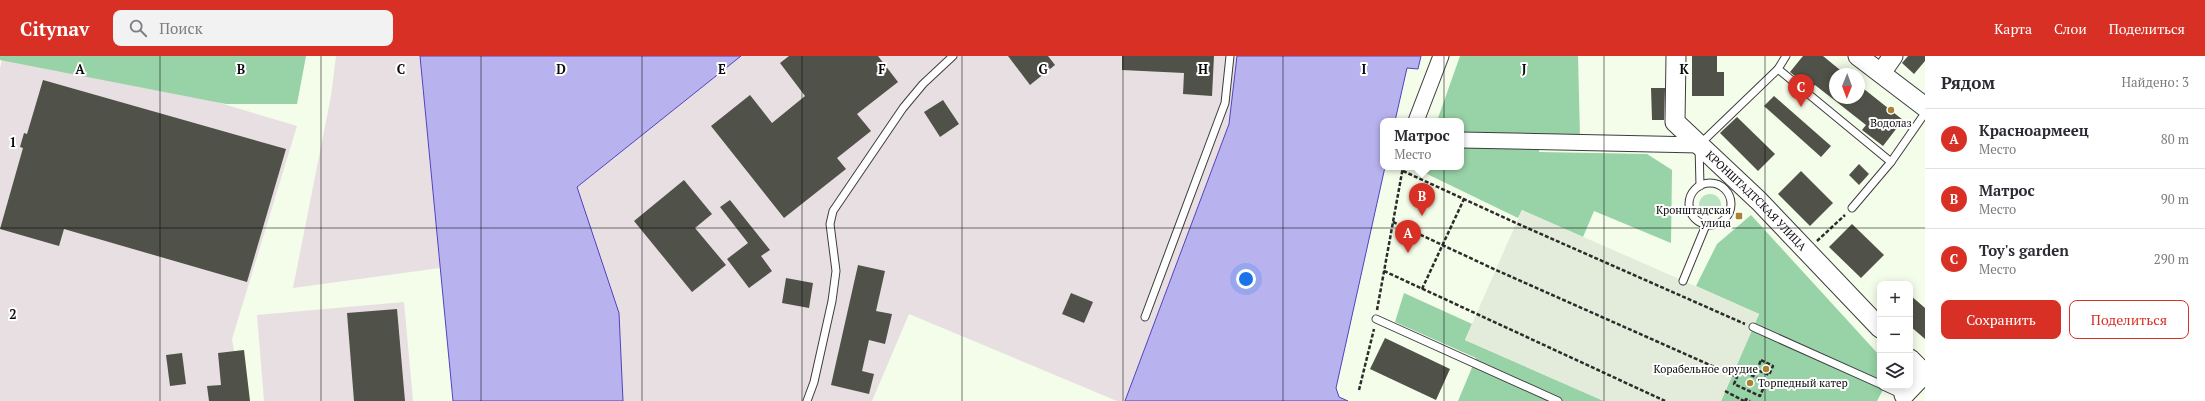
<!DOCTYPE html>
<html lang="ru">
<meta charset="utf-8">
<style>
:root{--surface:#fff;--page:#f2f2f3;--text:#2b2b33;--muted:#7c7c81;--line:#e1e1e2;--accent:#d93025}
body{margin:0;font-family:"PT Serif",serif;background:var(--page);color:var(--text)}
.controls{position:absolute;right:12px;bottom:12px;display:grid;overflow:hidden;border-radius:8px;box-shadow:0 2px 10px #0003}
.controls button{width:36px;height:36px;display:grid;place-items:center;padding:0;border:0;border-bottom:1px solid var(--line);background:var(--surface);color:var(--text);font:20px sans-serif}
.compass{position:absolute;left:1829px;top:12px;width:36px;height:36px;border-radius:50%;background:var(--surface);box-shadow:0 2px 10px #0003;rotate:181deg}
.you{position:absolute;left:1246px;top:223px;width:14px;height:14px;margin:-10px;border:3px solid #fff;border-radius:50%;background:#1a73e8;box-shadow:0 0 0 6px #1a73e833}
.badge{display:grid;place-items:center;width:26px;height:26px;border-radius:50%;background:var(--accent);color:#fff;font-size:13px;font-weight:700}
.pin{position:absolute;translate:-50% -33px;filter:drop-shadow(0 1px 2px #0008)}
.pin::after{content:'';position:absolute;top:21px;width:14px;height:12px;background:inherit;clip-path:polygon(0 0,100% 0,50% 100%)}
.popup{position:absolute;left:1380px;top:62px;width:84px;height:52px;box-sizing:border-box;display:grid;place-content:center;border-radius:8px;background:var(--surface);filter:drop-shadow(0 1px 3px #0005);font-size:13px;white-space:nowrap;color:var(--muted)}
.popup b{font-size:15px;color:var(--text)}
.popup::after{content:'';position:absolute;left:50%;top:100%;margin-left:-8px;border:8px solid transparent;border-top-color:var(--surface)}
.list{margin:0;padding:0;list-style:none}
h2{display:flex;justify-content:space-between;align-items:center;height:52px;margin:0;padding:0 16px;font-size:17px}
h2 small{font-size:13px;font-weight:400;color:var(--muted)}
.list li{display:grid;grid-template-columns:26px 1fr auto;gap:12px;align-items:center;box-sizing:border-box;height:60px;padding:0 16px;border-top:1px solid var(--line)}
.list b{display:block;font-size:15px;white-space:nowrap}
.list p{margin:0;font-size:13px;white-space:nowrap;color:var(--muted)}
.list em{font-size:13px;font-style:normal;color:var(--muted)}
.actions{display:flex;gap:8px;padding:12px 16px}
.actions a{flex:1;padding:9px 0;border:1px solid var(--accent);border-radius:8px;text-align:center;font-size:14px;color:var(--accent)}
.actions .main{background:var(--accent);color:#fff}
.icon{flex:none;width:22px;height:22px;fill:none;stroke:currentColor;stroke-width:2;stroke-linecap:round;stroke-linejoin:round}
.map{position:relative;flex:none;width:1925px;height:345px;overflow:hidden}
header{display:flex;align-items:center;gap:24px;box-sizing:border-box;height:56px;padding:0 20px;background:var(--accent);color:#fff}
header strong{font-size:19px}
nav{display:flex;gap:22px;margin-inline-start:auto;font-size:14px}
.search{width:280px;height:36px;background:var(--page);display:flex;align-items:center;gap:10px;box-sizing:border-box;padding:0 14px;border-radius:8px;color:var(--muted);font-size:15px}
main{display:flex}
aside{flex:1;background:var(--surface)}
.map>svg:first-child{display:block}
</style>
<header>
<strong>Citynav</strong>
<div class="search"><svg class="icon" aria-label="search" viewBox="0 0 24 24"><circle cx="10" cy="10" r="6"/><path d="M15 15l6 6"/></svg>Поиск</div>
<nav><a>Карта</a><a>Слои</a><a>Поделиться</a></nav>
</header>
<main>
<div class="map">
<svg width="1925" height="345" viewBox="0 0 1925 345">
<rect width="100%" height="100%" fill="#f3fde9"/>
<g fill="#e8dfe2">
<path d="M3,0H63L297,70L232,283L243,345H0V12Z"/>
<path d="M336,0H420L440,212L293,232L331,40Z"/>
<path d="M741,0H1237L1229,68L1125,345H1117L909,258L872,345H623L619,257L577,131Z"/>
<path d="M404,246L413,345H264L257,259Z"/>
</g>
<circle fill="#b7e3c0" cx="1710" cy="149" r="11"/>
<g fill="#98d2a7">
<path d="M0,0H306L297,48H226L0,4Z"/>
<path d="M1460,0H1578L1580,81L1540,78L1539,96L1647,98L1672,114L1671,187L1594,155L1583,181L1522,154L1518,162L1423,116L1424,111H1461V65H1437Z"/>
<path d="M1751,159L1880,300V330H1885L1877,345H1721L1759,258L1696,230L1717,188Z"/>
<path d="M1404,237L1472,268L1465,284L1604,345H1458L1476,302L1395,266Z"/>
</g>
<path fill="#e3ebda" d="M1522,154L1759,258L1721,345H1604L1465,284Z"/>
<g fill="#b8b3ef" stroke="#5042be">
<path d="M420,0H741L577,131L619,257L623,345H453Z"/>
<path d="M1237,0H1421L1418,13L1407,12L1395,65H1383V111H1385L1336,332L1339,341L1348,345H1125L1229,68Z"/>
</g>
<g fill="#505148">
<path d="M789,0H878L898,26L857,58L871,75L837,102L846,113L784,162L711,70L750,39L772,67L805,40L780,7Z"/>
<path d="M1008,0H1048L1055,9L1030,29Z"/>
<path d="M1122,0H1214L1212,40L1183,38L1184,17L1122,14Z"/>
<path d="M1692,0H1717V16H1724V40H1692Z"/>
<path d="M1803,0H1823L1845,18H1835V42H1859V29L1903,64L1883,90L1862,74L1866,69L1815,29L1811,33L1790,16Z"/>
<path d="M1908,0H1925V5L1914,18L1902,7Z"/>
<path d="M43,24L286,93L247,226L64,173L59,190L0,173L23,92L20,91L24,77L27,78Z"/>
<path d="M1651,32H1665L1664,64H1652Z"/>
<path d="M1774,40L1831,90L1821,101L1764,50Z"/>
<path d="M943,44L959,68L940,81L924,56Z"/>
<path d="M1737,61L1775,98L1758,115L1720,77Z"/>
<path d="M1859,108L1869,118L1859,129L1849,119Z"/>
<path d="M1801,115L1833,147L1810,170L1778,138Z"/>
<path d="M684,124L712,158L695,172L726,209L692,236L634,165Z"/>
<path d="M730,144L770,194L761,200L772,215L749,232L727,203L748,187L720,151Z"/>
<path d="M1852,168L1884,199L1861,222L1829,191Z"/>
<path d="M858,209L885,215L876,255L892,258L885,288L869,284L862,315L874,318L869,338L831,329Z"/>
<path d="M786,222L813,227L809,252L782,247Z"/>
<path d="M1071,237L1093,246L1084,267L1062,258Z"/>
<path d="M1910,239L1925,252V283L1910,270Z"/>
<path d="M397,253L405,345H354L347,257Z"/>
<path d="M1385,282L1450,313L1436,344L1370,313Z"/>
<path d="M244,294L250,345H209L207,330L221,329L218,297Z"/>
<path d="M182,297L186,328L170,330L166,299Z"/>
</g>
<g fill="none" stroke-linecap="round" stroke-linejoin="round">
<g stroke="#3d3d3d" stroke-width="9">
<g id="service">
<path d="M1786,0L1778,13L1891,106"/>
<circle cx="1710" cy="148" r="21"/>
<path d="M1700,130L1699,89L1778,13"/>
<path d="M1852,152L1891,106L1925,57"/>
<path d="M1683,225L1706,169"/>
<path d="M1145,261L1225,47L1230,0"/>
<path d="M1376,263L1558,345"/>
<path d="M1753,271L1880,328"/>
<path d="M1883,330L1903,339"/>
<path d="M807,345L814,326L832,245L836,215L830,168L833,155L903,52L923,28L953,0"/>
</g>
</g>
<g stroke="#3d3d3d" stroke-width="17">
<g id="minor">
<path d="M1416,65L1441,0"/>
<path d="M1461,84L1699,89"/>
</g>
</g>
<g stroke="#3d3d3d" stroke-width="21">
<g id="tertiary">
<path id="s1" d="M1676,0L1675,66L1759,145L1880,272"/>
<path d="M1858,0L1925,51"/>
<path d="M1881,17L1893,0"/>
<path d="M1910,303L1925,318"/>
<path d="M1904,339L1925,317"/>
</g>
</g>
<g stroke="#2c2c2c" stroke-width="2.5" stroke-dasharray="4 2" stroke-linecap="butt">
<path d="M1403,115L1516,167L1745,268"/>
<path d="M1393,166L1496,214L1737,321"/>
<path d="M1817,185L1845,159"/>
<path d="M1384,215L1665,345"/>
<path d="M1422,233L1464,143"/>
<path d="M1377,254L1403,111"/>
<path d="M1761,304L1773,310L1769,319L1757,314Z"/>
<path d="M1740,314L1766,326L1760,340L1734,328Z"/>
<path d="M1359,334L1374,273"/>
<path d="M1725,335L1744,345"/>
<path d="M1745,345L1746,343L1750,345"/>
</g>
<use href="#service" stroke="#fff" stroke-width="7"/>
<use href="#minor" stroke="#fff" stroke-width="15"/>
<use href="#tertiary" stroke="#fff" stroke-width="19"/>
</g>
<path fill="none" stroke="#0a0a0a" stroke-width="1" stroke-opacity="0.55" d="M160,0V345M321,0V345M481,0V345M642,0V345M802,0V345M962,0V345M1123,0V345M1283,0V345M1444,0V345M1604,0V345M1765,0V345M0,172H1925"/>
<g fill="#aa8232" stroke="#fff" stroke-width="1.5">
<circle cx="1891" cy="54" r="4"/>
<rect x="1735" y="156" width="8" height="8" rx="2"/>
<circle cx="1766" cy="313" r="4"/>
<circle cx="1750" cy="327" r="4"/>
</g>
<g text-anchor="middle" dominant-baseline="central" stroke-width="4" stroke-linejoin="round" paint-order="stroke">
<g font-size="11" fill="#0a0a0a" stroke="#fff" text-anchor="end">
<text x="1891" y="67" text-anchor="middle">Водолаз</text>
<text x="1731" y="154">Кронштадская<tspan x="1731" dy="13">улица</tspan></text>
<text x="1758" y="313">Корабельное орудие</text>
<text x="1758" y="327" text-anchor="start">Торпедный катер</text>
</g>
<g font-size="11" fill="#0a0a0a" stroke="#fff">
<text stroke="none"><textPath href="#s1" startOffset="179">КРОНШТАДТСКАЯ УЛИЦА</textPath></text>
</g>
</g>
<g font-size="13" text-anchor="middle" font-weight="bold" fill="#0a0a0a" stroke="#fff" stroke-width="4" stroke-linejoin="round" paint-order="stroke">
<text x="80" y="18">A</text>
<text x="241" y="18">B</text>
<text x="401" y="18">C</text>
<text x="561" y="18">D</text>
<text x="722" y="18">E</text>
<text x="882" y="18">F</text>
<text x="1043" y="18">G</text>
<text x="1203" y="18">H</text>
<text x="1364" y="18">I</text>
<text x="1524" y="18">J</text>
<text x="1684" y="18">K</text>
<text x="13" y="91">1</text>
<text x="13" y="263">2</text>
</g>
</svg>
<div class="controls">
<button>+</button>
<button>−</button>
<button><svg class="icon" aria-label="layers" viewBox="0 0 24 24"><path d="M12 4l9 5-9 5-9-5zM3 14l9 5 9-5"/></svg></button>
</div>
<svg class="compass" viewBox="-18 -18 36 36"><path d="M0-13l5 13h-10z" fill="#e53935"/><path d="M0 13l5-13h-10z" fill="#7c7c81"/></svg>
<div class="you"></div>
<div class="pin badge" style="left:1408px;top:197px">A</div>
<div class="pin badge" style="left:1422px;top:160px">B</div>
<div class="popup"><b>Матрос</b>Место</div>
<div class="pin badge" style="left:1801px;top:51px">C</div>
</div>
<aside>
<h2>Рядом<small>Найдено: 3</small></h2>
<ul class="list">
<li><span class="badge">A</span><div><b>Красноармеец</b><p>Место</p></div><em>80 m</em></li>
<li><span class="badge">B</span><div><b>Матрос</b><p>Место</p></div><em>90 m</em></li>
<li><span class="badge">C</span><div><b>Toy's garden</b><p>Место</p></div><em>290 m</em></li>
</ul>
<div class="actions"><a class="main">Сохранить</a><a>Поделиться</a></div>
</aside>
</main>
